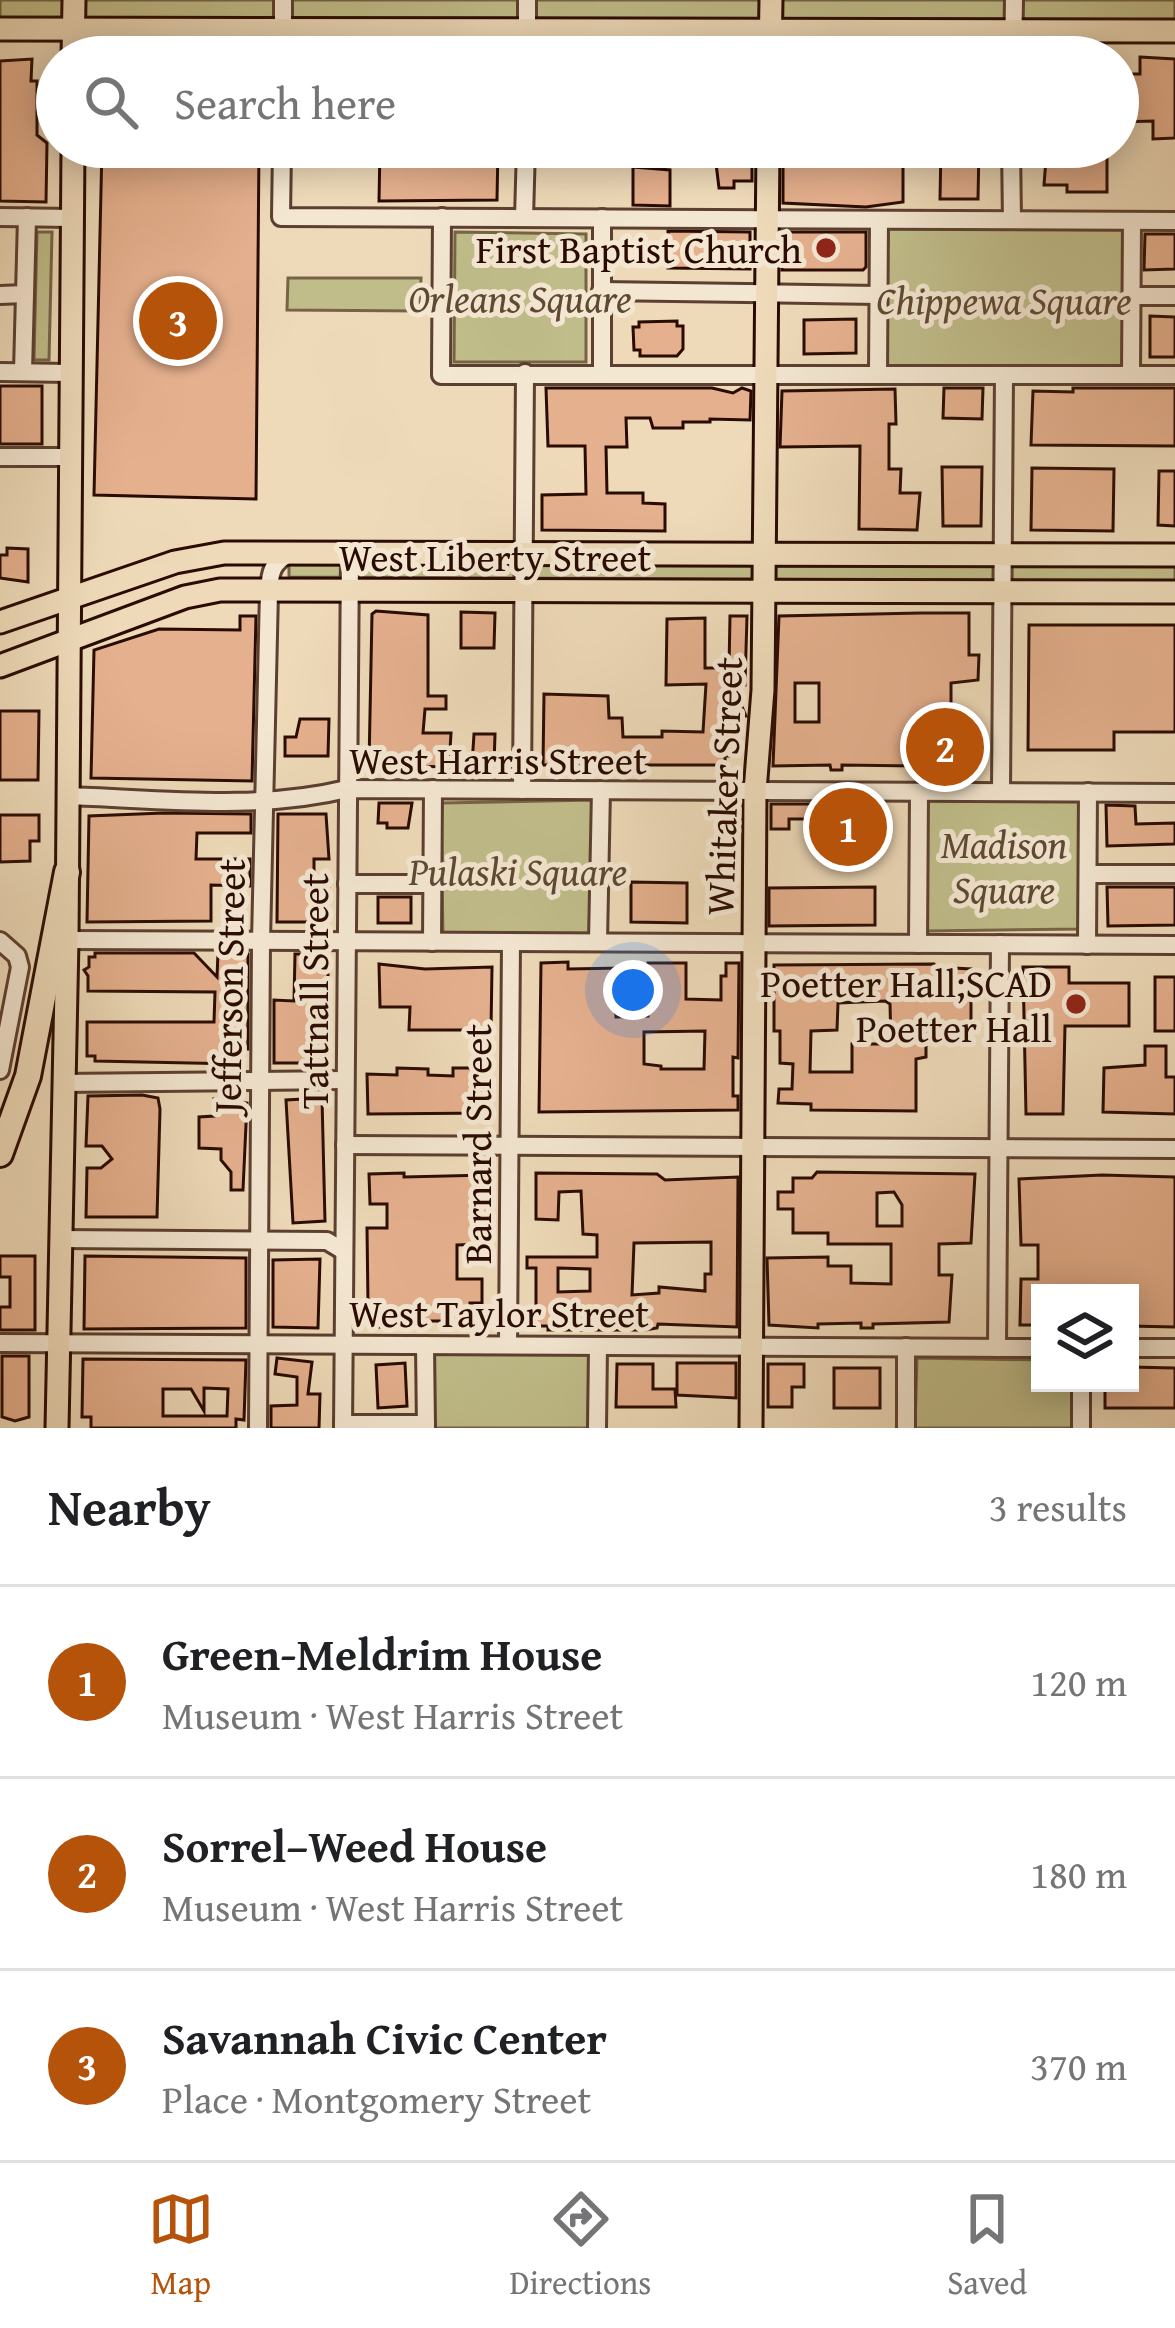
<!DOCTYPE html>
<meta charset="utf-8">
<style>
:root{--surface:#fff;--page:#f6f6f6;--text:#202124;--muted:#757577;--line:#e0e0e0;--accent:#b45309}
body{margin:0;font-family:"Gentium Book Plus",serif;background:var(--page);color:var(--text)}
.controls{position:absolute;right:36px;bottom:36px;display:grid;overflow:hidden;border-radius:0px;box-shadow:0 6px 30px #0003}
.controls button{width:108px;height:108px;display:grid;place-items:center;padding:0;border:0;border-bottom:3px solid var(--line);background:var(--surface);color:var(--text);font:60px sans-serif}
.you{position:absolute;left:633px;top:990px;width:42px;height:42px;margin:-30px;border:9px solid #fff;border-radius:50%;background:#1a73e8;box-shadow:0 0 0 18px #1a73e833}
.badge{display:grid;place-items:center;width:78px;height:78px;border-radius:50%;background:var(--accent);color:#fff;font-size:39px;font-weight:700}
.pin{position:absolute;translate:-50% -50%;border:6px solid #fff;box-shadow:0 3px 12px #0006}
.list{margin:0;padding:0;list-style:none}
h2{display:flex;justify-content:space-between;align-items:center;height:156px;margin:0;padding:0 48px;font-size:51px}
h2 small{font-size:39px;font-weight:400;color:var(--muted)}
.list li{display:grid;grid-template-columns:78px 1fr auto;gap:36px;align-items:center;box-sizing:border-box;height:192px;padding:0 48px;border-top:3px solid var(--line)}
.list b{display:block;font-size:45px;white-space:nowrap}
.list p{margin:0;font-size:39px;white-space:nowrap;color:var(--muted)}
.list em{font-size:39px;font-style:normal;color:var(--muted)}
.icon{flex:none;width:66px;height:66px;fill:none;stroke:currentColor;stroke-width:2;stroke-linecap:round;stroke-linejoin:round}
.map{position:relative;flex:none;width:1175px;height:1428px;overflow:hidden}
.search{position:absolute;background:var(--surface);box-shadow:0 6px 30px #0003;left:36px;right:36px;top:36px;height:132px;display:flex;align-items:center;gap:30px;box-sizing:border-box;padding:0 42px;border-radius:66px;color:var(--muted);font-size:45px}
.sheet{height:732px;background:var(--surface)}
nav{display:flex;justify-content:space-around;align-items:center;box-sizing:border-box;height:168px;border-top:3px solid var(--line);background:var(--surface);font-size:33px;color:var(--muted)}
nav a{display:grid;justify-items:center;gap:6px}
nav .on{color:var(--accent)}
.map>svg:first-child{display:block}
</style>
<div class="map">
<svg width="1175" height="1428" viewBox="0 0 1175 1428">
<rect width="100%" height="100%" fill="#eedab9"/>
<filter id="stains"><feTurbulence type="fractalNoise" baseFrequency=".00167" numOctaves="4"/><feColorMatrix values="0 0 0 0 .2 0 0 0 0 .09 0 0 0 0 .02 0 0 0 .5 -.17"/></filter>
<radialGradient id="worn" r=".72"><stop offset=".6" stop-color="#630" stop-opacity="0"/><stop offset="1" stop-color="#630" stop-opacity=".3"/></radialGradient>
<g fill="#c0bd8a" stroke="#756446" stroke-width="3">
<path d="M0,0H1175V34L0,22Z"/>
<path d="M886,228H1123V369L884,367Z"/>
<path d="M37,232H52L49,360H34Z"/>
<path d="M455,232L586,234V362H454Z"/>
<path d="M288,278H421L420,311L287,310Z"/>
<path d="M289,563L1175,565V581L289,577Z"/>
<path d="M593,800L595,937L443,940L441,803Z"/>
<path d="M926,800H1083L1081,929L926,931Z"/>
<path d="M434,1352L589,1354L588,1428H432Z"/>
<path d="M917,1358L1040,1360V1383H1073L1072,1428H915Z"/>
</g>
<g fill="#e5b08e" stroke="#2a0b02" stroke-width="3" fill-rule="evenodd">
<path d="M1140,57L1175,59V138L1153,139V121L1118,122V74H1140Z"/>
<path d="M32,59L31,81H37V135L47,143L46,202L0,201V61Z"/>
<path d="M102,147H259L256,499L94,495Z"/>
<path d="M380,147H498L497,200L379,201Z"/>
<path d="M714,147H731V164H752V181H734V188H719Z"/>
<path d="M783,147H884V155L903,157V202L866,207L783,203Z"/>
<path d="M941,147H979L978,199H940Z"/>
<path d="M1047,147L1107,148V192H1067V185H1044Z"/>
<path d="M633,167L670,170V206L633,205Z"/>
<path d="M668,231L750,232V269L668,268Z"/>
<path d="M782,232H866V267L863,270H782Z"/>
<path d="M1145,234H1175V269L1144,270Z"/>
<path d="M1150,316L1175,317V357H1150Z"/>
<path d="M856,319V353L804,354V320Z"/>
<path d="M677,321V326H683V349L677,356H640V350H634L633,327H639V322Z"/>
<rect x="0" y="386" width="42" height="58"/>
<path d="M546,388H712L733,393L742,388L751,391L750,420L710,419V422H683V428H653L650,418H626L627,447H606L607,493H643V503L665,504V531L542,530V495L586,494L585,446H548Z"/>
<path d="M944,388H983L982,419L943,418Z"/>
<path d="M1073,388H1175V446L1031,445L1033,391L1073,392Z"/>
<path d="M895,389L896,424H889V469H901L900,493H920L917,530L859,529L860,446L780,447L782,391Z"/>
<path d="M942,467H982L981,526H943Z"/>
<path d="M1032,468L1114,469L1113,531L1031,530Z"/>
<path d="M1159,471H1175V526L1158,525Z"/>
<path d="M7,548L28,549V582L0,578V555H7Z"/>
<path d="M376,611L428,615V696H446V709H425L423,733H451L449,767L369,765L372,614Z"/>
<path d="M461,612L495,613L494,648H461Z"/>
<path d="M921,613H969V655H979L978,680L951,683V719H965V727H970V758L915,757V766L842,765V770H831L830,765L773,766L779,616ZM795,683H819V722H795Z"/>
<path d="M240,616H256L252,781L91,778L94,650L159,629L240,630Z"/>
<path d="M730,616H747L745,685L732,684L746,716H735V756H725V765H543L544,694L608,696L609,718H622L623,737H662V731L703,732L706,684L666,685L667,619L705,618V668H729Z"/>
<path d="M1029,625H1175V732H1114V750H1028Z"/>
<path d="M0,711H39L38,780H0Z"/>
<path d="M300,719H329L328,756H285V737H296Z"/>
<path d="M474,734H495L494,765H472Z"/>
<path d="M379,803H412L408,828H387V823H378Z"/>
<path d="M771,804H876V845H816V819H789V829H771Z"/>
<path d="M1106,805L1135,806L1136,824L1175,823V844L1107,846Z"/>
<path d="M164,813L251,814V833H197L196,859H250V886L211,885V921L87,922L89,816Z"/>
<path d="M278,814H326L329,859H314V889H329L328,922H277Z"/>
<path d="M0,815H39V841H30V861L0,862Z"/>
<path d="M631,882L687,883V923L631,922Z"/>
<path d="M875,887V925L769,926V888Z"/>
<path d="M1107,887H1175V925L1108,926Z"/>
<rect x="378" y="897" width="33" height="26"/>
<path d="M95,953H194L217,977L218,953L248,954V1049H242L238,1064L95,1061V1056H87V1022H214L215,992L88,991V976L84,970L89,967V957H95Z"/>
<path d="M295,954H325L328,957V984L308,1010H322L324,1063H274V1000L294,1001Z"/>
<path d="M568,962V969L623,968V993H615L616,1017L648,1016V963H686V999L721,1000V976H726V963H739L738,1058L733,1057V1096H738V1110L539,1112L541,963ZM705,1031L704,1069H661V1066L644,1064V1032Z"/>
<path d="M379,964L425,969L492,967L491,1030H409L410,1007H380Z"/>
<path d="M934,964L935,967L971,969V1022L965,1030H926V1057L916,1059V1111L811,1110V1104L778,1103L779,1089H792L793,1064L780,1063V1031H774V965ZM885,1001L890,1004L891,1044H852V1072H810L811,1031L837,1030L838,1003Z"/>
<path d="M1023,967H1069V983H1129V1026H1065L1063,1114H1026Z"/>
<rect x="1155" y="977" width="20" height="54"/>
<path d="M1145,1046H1166V1077H1175V1114L1103,1112L1104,1068L1145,1065Z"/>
<path d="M397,1068L428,1069V1075L453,1076V1068H490V1113L368,1114L367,1074L397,1075Z"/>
<path d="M142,1095L158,1098L160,1109L157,1217H86L87,1168H101L112,1159L102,1146H86L88,1096Z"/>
<path d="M322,1098L325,1221L293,1223L286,1100Z"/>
<path d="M214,1099L247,1103L243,1190H231V1172L221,1160V1149L199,1148V1117L214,1116Z"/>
<path d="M817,1172L975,1174L971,1243L939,1244V1275H952L949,1322L873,1324V1328H861V1323L818,1324V1328L769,1325L767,1258L828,1257V1266H851V1283L891,1284V1244H828V1233H793V1209H778V1192H793V1178H812ZM894,1192L902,1205V1226H877V1193Z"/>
<path d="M404,1173V1177L488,1175V1244L457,1245V1279H482V1303H470V1327H447V1321H403V1327H379V1303H368L367,1228H387V1204H370L369,1174Z"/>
<path d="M536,1173L657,1174L665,1180L738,1177L737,1327L658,1324L657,1328L645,1330H548V1326H536V1268H527V1257H597V1235L583,1234L581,1191L559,1192L558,1220L536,1219ZM711,1242V1274H705V1291L659,1287V1293L632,1295L634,1243ZM558,1268L590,1269V1291L558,1292Z"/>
<path d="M1102,1175L1175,1177V1327L1130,1326V1293H1040V1325H1020L1021,1279H1038V1245H1021L1019,1179Z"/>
<path d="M0,1256H35V1330H0V1307H10V1277H0Z"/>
<path d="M85,1256L246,1258V1328L84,1329Z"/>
<path d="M320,1259L318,1328L273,1327V1260Z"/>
<path d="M2,1356H29V1417L15,1421L2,1417Z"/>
<path d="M277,1358L312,1362L308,1394H320L319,1428H271V1406L297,1405V1377L275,1374Z"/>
<path d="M83,1359L246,1360L244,1420L236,1419V1428H91V1417H82ZM204,1388L228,1389L227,1416H163V1389H191L204,1411Z"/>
<path d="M405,1363L407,1406L378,1408L376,1365Z"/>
<path d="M677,1363H736V1398L677,1395Z"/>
<path d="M617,1364H653V1389H675L676,1407H616Z"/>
<path d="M768,1364H804V1387H792V1407H768Z"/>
<path d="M1130,1367L1175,1368V1408H1105V1383H1130Z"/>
<rect x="834" y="1368" width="46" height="40"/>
</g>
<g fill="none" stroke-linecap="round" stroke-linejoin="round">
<g stroke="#5b3f30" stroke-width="22">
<g id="minor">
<path d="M283,57V0"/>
<path d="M527,57V0"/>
<path d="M1013,57L1014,0"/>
<path d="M282,147L281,217L1175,221"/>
<path d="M1011,147L1012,220"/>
<path d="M0,217L72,218"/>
<path d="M442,217L441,375H1175"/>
<path d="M524,218L526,147"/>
<path d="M601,291L878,295"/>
<path d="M0,295L25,294"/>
<path d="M1132,296H1175"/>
<path d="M0,372L71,373"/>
<path d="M23,372L27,217"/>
<path d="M602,373V218"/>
<path d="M878,374L879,220"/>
<path d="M1131,375L1132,221"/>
<path d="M0,457H71"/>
<path d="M522,790L525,373"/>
<path d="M1001,792L1004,375"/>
<path d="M68,796C161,799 256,811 347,789L1175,793"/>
<path d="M1088,874H1175"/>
<path d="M347,884H433"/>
<path d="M67,940L1175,945"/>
<path d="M0,941L17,956L20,967L0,1070"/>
<path d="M598,941L601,790"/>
<path d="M432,942L433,789"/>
<path d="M918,944L919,792"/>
<path d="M1087,945L1088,792"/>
<path d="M62,1083L345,1080"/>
<path d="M345,1145L1175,1149"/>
<path d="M60,1239L327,1241L342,1250"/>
<path d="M0,1343L1040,1348"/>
<path d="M425,1345L426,1428"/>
<path d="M508,1345L511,942"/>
<path d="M997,1348L1000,944"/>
<path d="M1130,1348H1175"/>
<path d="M343,1424H426"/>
<path d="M258,1428L261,941L269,591C270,572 272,563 289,554"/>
<path d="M343,1428L350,555"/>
<path d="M597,1428L598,1346"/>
<path d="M906,1428V1347"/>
<path d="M1081,1428V1383"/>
</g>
</g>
<g stroke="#2a0b02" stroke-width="27">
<g id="major">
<path d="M0,29L1175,31"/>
<path d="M73,57L74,0"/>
<path d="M770,57L771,0"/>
<path d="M0,622L175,562L224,553L1175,555"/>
<path d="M0,666L185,597L220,590L1175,592"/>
<path d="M57,1428L67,940L73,147"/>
<path d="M751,1428L755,791L763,690L768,147"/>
</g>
</g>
<g stroke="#2a0b02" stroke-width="30">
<path id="highway" d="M0,1154L28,1076L67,872"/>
</g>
<use href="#minor" stroke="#f4e7d2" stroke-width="16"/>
<use href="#major" stroke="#eedab9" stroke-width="21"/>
<use href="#highway" stroke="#eedab9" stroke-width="24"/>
</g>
<g fill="#8f2418" stroke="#f4e7d2" stroke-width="4.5">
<circle cx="826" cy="248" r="12"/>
<circle cx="1076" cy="1004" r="12"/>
</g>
<g text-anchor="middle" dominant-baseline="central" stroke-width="10" stroke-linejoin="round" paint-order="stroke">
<g font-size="39" fill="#2a0b02" stroke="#f4e7d2" text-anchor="end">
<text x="802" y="248">First Baptist Church</text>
<text x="1052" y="982">Poetter Hall;SCAD<tspan x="1052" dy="45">Poetter Hall</tspan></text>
</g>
<g font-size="39" font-style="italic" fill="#5e4932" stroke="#f4e7d2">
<text x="520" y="297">Orleans Square</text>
<text x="1004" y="299">Chippewa Square</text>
<text x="1004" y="843">Madison<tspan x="1004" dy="45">Square</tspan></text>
<text x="518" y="870">Pulaski Square</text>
</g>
<g font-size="39" fill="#2a0b02" stroke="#f4e7d2">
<text x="495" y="556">West Liberty Street</text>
<text x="498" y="759">West Harris Street</text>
<text transform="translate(723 786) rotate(-88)">Whitaker Street</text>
<text transform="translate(228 986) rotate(-89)">Jefferson Street</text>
<text transform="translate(313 991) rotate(-90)">Tattnall Street</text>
<text transform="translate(476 1144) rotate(-90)">Barnard Street</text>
<text x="499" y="1312">West Taylor Street</text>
</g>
</g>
<rect width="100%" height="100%" filter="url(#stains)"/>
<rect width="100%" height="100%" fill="url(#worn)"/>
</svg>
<div class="controls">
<button><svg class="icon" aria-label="layers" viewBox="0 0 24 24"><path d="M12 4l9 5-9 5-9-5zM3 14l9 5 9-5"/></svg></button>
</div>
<div class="you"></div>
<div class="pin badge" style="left:848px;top:827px">1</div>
<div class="pin badge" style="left:945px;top:747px">2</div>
<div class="pin badge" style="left:178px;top:321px">3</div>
<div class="search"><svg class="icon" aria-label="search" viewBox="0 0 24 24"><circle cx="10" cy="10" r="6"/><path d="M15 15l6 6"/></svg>Search here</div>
</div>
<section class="sheet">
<h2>Nearby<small>3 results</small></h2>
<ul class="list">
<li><span class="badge">1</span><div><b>Green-Meldrim House</b><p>Museum · West Harris Street</p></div><em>120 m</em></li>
<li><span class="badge">2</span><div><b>Sorrel–Weed House</b><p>Museum · West Harris Street</p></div><em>180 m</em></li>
<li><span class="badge">3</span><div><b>Savannah Civic Center</b><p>Place · Montgomery Street</p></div><em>370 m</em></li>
</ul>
</section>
<nav>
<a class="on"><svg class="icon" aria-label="map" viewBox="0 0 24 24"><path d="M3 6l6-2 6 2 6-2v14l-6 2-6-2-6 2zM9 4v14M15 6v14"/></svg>Map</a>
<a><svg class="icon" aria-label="directions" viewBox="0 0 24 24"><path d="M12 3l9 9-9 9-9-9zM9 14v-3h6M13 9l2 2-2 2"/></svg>Directions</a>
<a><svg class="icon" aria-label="saved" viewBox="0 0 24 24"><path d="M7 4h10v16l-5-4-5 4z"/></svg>Saved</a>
</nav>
